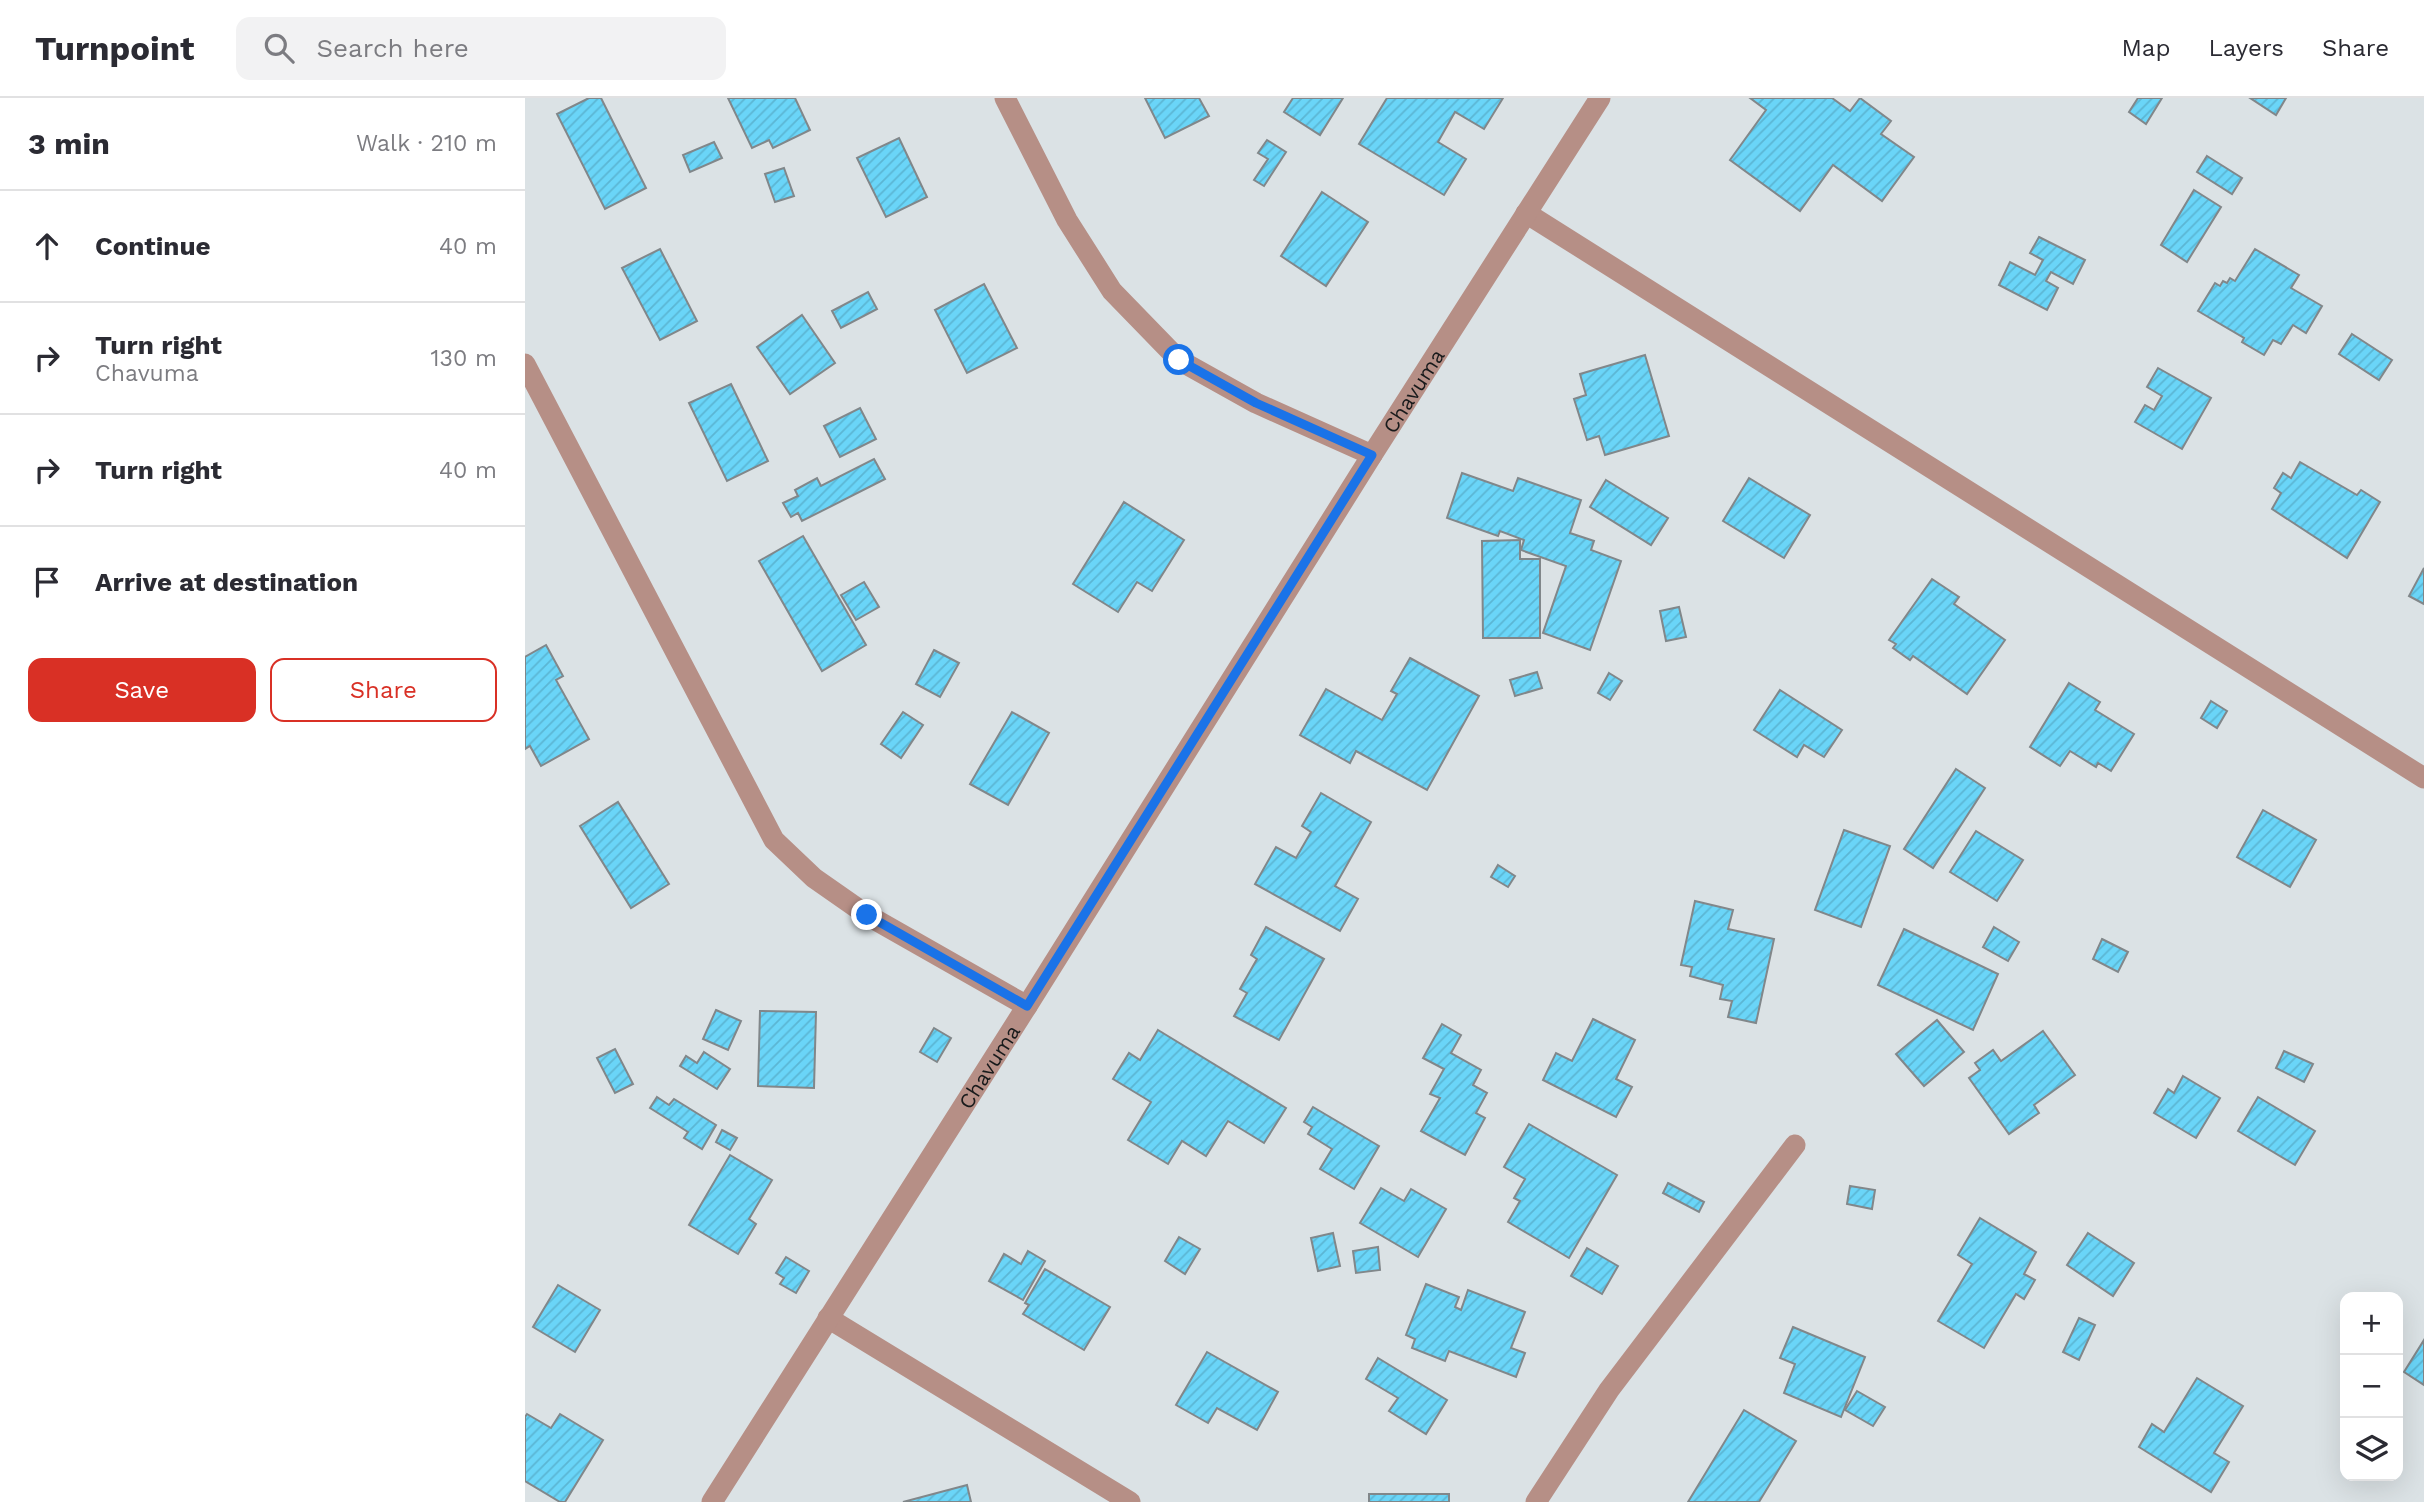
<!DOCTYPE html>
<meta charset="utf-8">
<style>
:root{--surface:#fff;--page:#f2f2f3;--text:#2b2b33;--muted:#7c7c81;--line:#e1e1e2;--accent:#d93025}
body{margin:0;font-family:"Work Sans",sans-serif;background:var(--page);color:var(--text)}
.controls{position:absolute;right:21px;bottom:21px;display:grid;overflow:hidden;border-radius:14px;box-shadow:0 7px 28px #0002}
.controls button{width:63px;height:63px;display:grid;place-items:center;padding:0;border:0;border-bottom:2px solid var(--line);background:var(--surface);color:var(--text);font:35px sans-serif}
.stop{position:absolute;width:21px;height:21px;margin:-16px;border:5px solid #1a73e8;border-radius:50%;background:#fff}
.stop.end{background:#1a73e8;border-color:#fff;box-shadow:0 2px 7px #0008}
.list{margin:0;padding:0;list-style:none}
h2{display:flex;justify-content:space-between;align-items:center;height:91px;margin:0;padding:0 28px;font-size:30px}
h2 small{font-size:23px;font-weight:400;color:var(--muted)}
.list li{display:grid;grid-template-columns:46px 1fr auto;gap:21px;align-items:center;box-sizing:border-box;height:112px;padding:0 28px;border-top:2px solid var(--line)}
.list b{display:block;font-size:26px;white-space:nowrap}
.list p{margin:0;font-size:23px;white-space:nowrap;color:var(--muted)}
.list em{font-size:23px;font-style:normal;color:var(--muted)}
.actions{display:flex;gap:14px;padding:21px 28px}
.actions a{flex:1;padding:16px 0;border:2px solid var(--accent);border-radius:14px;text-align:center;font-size:24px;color:var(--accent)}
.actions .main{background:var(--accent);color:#fff}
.icon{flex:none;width:38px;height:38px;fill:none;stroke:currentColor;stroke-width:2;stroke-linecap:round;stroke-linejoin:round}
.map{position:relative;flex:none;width:1899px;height:1404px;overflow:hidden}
header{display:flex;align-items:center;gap:42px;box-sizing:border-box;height:98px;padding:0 35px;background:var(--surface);border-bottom:2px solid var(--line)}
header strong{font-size:33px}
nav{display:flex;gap:38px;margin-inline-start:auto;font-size:24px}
.search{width:490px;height:63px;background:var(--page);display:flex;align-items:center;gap:18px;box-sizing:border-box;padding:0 24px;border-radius:14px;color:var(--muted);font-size:26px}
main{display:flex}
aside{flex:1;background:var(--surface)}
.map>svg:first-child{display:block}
</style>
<header>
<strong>Turnpoint</strong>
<div class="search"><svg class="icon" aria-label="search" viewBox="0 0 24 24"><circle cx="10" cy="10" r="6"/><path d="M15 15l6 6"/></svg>Search here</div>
<nav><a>Map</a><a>Layers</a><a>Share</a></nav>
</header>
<main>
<aside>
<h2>3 min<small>Walk · 210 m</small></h2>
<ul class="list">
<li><svg class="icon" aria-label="ahead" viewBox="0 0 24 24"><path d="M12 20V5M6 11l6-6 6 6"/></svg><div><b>Continue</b></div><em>40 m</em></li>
<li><svg class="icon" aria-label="right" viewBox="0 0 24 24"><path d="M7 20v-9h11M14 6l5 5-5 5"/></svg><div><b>Turn right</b><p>Chavuma</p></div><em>130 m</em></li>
<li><svg class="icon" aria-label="right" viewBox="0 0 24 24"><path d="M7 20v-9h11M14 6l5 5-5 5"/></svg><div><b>Turn right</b></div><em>40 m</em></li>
<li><svg class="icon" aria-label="arrive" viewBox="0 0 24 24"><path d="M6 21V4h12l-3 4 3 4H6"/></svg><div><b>Arrive at destination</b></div></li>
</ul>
<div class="actions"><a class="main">Save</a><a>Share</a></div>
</aside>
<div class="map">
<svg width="1899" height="1404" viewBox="0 0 1899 1404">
<defs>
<pattern id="building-hatch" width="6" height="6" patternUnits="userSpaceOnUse" patternTransform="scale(1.75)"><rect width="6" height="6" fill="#6ad5f8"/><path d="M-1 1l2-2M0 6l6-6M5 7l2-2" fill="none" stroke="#5bb6d4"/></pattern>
</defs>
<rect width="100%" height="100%" fill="#dbe2e5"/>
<g fill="url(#building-hatch)" stroke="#81878a" stroke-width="2">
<path d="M64,0H76L121,90L80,111L32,16Z"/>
<path d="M203,0H270L285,32L248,50L244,42L227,50Z"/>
<path d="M620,0H674L684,18L640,40Z"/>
<path d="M768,0H818L795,37L759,14Z"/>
<path d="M862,0H978L959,31L930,14L913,44L941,61L919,97L834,46Z"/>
<path d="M1225,0H1307L1325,13L1335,0L1366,23L1356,36L1389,59L1357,103L1308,67L1275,113L1205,62L1241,12Z"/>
<path d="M1613,0H1637L1621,26L1604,14Z"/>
<path d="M1725,0H1761L1751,17Z"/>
<path d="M374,40L402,99L361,119L332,60Z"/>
<path d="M742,42L761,54L739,88L729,82L743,61L733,55Z"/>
<path d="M189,44L197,60L165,74L158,57Z"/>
<path d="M1682,58L1717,80L1707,96L1672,74Z"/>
<path d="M259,70L269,98L250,104L240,76Z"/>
<path d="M1669,92L1696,109L1662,164L1636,147Z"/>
<path d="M797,94L843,124L801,188L756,158Z"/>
<path d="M1514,139L1560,162L1548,186L1526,174L1521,183L1533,190L1522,212L1474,187L1485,164L1510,177L1518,162L1505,155Z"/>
<path d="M135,151L172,223L135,242L97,170Z"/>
<path d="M1730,151L1774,177L1766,190L1797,208L1781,235L1768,227L1756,246L1748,242L1739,257L1717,244L1719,240L1673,213L1690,185L1695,188L1698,183L1702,185L1705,180L1710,183Z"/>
<path d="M459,186L492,250L442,275L410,212Z"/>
<path d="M343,194L352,211L316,230L307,213Z"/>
<path d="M277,217L310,265L265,296L232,249Z"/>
<path d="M1827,236L1867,262L1854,282L1814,256Z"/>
<path d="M1120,257L1144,338L1080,357L1074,338L1062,342L1049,301L1061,297L1055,276Z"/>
<path d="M1633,270L1686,300L1657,351L1610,324L1620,307L1629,312L1637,298L1622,289Z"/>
<path d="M206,286L243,363L202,383L164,305Z"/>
<path d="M335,310L351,341L315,359L299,328Z"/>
<path d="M349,361L360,381L277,423L273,415L266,419L258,405L273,398L270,392L292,380L296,388Z"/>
<path d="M1775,364L1832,397L1836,392L1855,404L1822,460L1747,411L1756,395L1749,390L1758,375L1766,380Z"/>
<path d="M937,375L988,393L993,380L1056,402L1045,435L1069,443L1066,452L1096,463L1065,552L1018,535L1041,468L996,452L999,442L975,433L973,438L922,420Z"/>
<path d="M1224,380L1285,417L1259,460L1198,423Z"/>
<path d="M1081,382L1143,420L1126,447L1065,409Z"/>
<path d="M599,404L659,442L627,493L612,484L593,514L548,486Z"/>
<path d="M278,438L341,547L297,573L234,463Z"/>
<path d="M995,442V461H1015V540H958L957,443Z"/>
<path d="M1899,470V506L1884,498Z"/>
<path d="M1407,481L1434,499L1429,506L1480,542L1442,596L1388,558L1385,562L1368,550L1371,546L1364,542Z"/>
<path d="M339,484L354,509L331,522L316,497Z"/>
<path d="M1154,509L1161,539L1141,543L1135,513Z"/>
<path d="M21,547L38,578L31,582L64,641L16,668L5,648L0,651V559Z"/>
<path d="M409,552L434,565L415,599L391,586Z"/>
<path d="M885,560L954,598L902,692L831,653L825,665L775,637L801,591L857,622L872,596L866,593Z"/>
<path d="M1012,574L1017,590L990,598L985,582Z"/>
<path d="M1084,575L1097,583L1085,602L1073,595Z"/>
<path d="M1544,585L1575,604L1570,612L1609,636L1586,673L1573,665L1571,669L1545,653L1535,668L1505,649Z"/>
<path d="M1255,592L1317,632L1299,659L1279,647L1272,659L1229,632Z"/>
<path d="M1686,603L1702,613L1692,630L1676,620Z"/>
<path d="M378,614L398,627L376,660L356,646Z"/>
<path d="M487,614L524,635L483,707L445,686Z"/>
<path d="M1431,671L1460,690L1408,770L1379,751Z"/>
<path d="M796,695L846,724L810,788L833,801L815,833L730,786L751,749L771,760L786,734L777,728Z"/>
<path d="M93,704L144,786L106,810L55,728Z"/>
<path d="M1738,712L1791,742L1765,789L1712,759Z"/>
<path d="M1319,732L1365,748L1336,829L1290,812Z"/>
<path d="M1451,733L1498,762L1472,803L1425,774Z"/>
<path d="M973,767L990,778L983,789L966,779Z"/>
<path d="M1170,803L1208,812L1203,831L1249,841L1231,925L1203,919L1207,903L1195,901L1198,887L1165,878L1167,869L1156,867Z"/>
<path d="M741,829L799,861L754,942L709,918L722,895L715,891L732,861L726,857Z"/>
<path d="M1469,829L1494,844L1483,863L1458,849Z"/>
<path d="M1379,831L1473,876L1448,932L1353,887Z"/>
<path d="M1577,841L1603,854L1593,874L1568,861Z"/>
<path d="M191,912L216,923L203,952L178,941Z"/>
<path d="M235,913L291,914L289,990L233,988Z"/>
<path d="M1068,921L1110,942L1091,981L1107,989L1091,1019L1018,982L1031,955L1047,963Z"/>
<path d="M1412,922L1439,954L1399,988L1371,956Z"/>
<path d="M917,926L936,937L926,955L956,972L948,987L962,995L951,1015L960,1020L940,1057L896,1033L915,1000L905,996L919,971L898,960Z"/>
<path d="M409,930L426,940L412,964L395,954Z"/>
<path d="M633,932L761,1010L739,1045L703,1023L681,1058L657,1043L643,1066L603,1042L626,1004L588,981L604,955L615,962Z"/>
<path d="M1518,933L1550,977L1509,1007L1514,1015L1484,1036L1444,980L1455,972L1450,965L1468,952L1476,963Z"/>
<path d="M90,951L108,986L90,995L72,960Z"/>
<path d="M1759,953L1788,966L1779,984L1751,970Z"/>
<path d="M179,954L205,971L192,991L155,968L161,958L172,965Z"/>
<path d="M1658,978L1695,1000L1671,1040L1629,1015L1643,991L1649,995Z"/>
<path d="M132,999L144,1007L149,1001L191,1027L177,1051L159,1040L163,1034L125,1010Z"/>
<path d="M1733,999L1790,1033L1770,1067L1713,1033Z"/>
<path d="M788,1009L854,1048L829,1091L795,1071L807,1051L783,1036L787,1029L779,1024Z"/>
<path d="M1004,1026L1092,1077L1044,1160L983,1124L995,1103L989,1100L1000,1081L979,1069Z"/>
<path d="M197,1032L212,1040L205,1052L191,1044Z"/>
<path d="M205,1057L247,1082L224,1121L231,1126L213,1156L164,1127Z"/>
<path d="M1143,1085L1179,1104L1174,1114L1138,1095Z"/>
<path d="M1325,1088L1350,1092L1347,1111L1322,1106Z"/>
<path d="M856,1090L879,1103L886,1091L921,1111L893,1159L835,1125Z"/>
<path d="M1455,1120L1511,1154L1499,1176L1510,1182L1499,1201L1491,1196L1459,1250L1413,1223L1447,1166L1433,1157Z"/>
<path d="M808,1135L815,1168L793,1173L786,1140Z"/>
<path d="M1563,1135L1609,1165L1588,1198L1542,1167Z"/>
<path d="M654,1139L675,1151L660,1176L640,1163Z"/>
<path d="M853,1149L855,1172L831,1175L828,1153Z"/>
<path d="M1062,1150L1093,1168L1077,1196L1046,1178Z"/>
<path d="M503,1153L520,1163L498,1202L464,1183L479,1156L496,1166Z"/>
<path d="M261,1159L284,1173L271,1195L255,1186L259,1180L251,1175Z"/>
<path d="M520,1171L585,1209L559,1252L498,1216L504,1207L500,1205Z"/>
<path d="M901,1186L934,1199L930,1209L936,1212L943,1192L1000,1214L986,1250L1000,1255L991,1279L924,1253L920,1263L887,1250L890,1241L881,1237Z"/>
<path d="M33,1187L75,1212L50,1254L8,1229Z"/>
<path d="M1554,1220L1570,1227L1554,1262L1538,1254Z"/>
<path d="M1268,1229L1340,1259L1316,1319L1259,1295L1270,1266L1255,1260Z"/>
<path d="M1899,1242V1287L1879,1274Z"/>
<path d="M682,1254L753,1294L732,1332L692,1310L683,1325L651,1307Z"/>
<path d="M853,1260L922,1302L901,1336L864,1313L873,1300L841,1281Z"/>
<path d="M1672,1280L1718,1308L1689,1355L1704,1364L1686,1394L1614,1349L1627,1326L1639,1334Z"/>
<path d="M1332,1293L1360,1309L1348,1328L1320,1312Z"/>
<path d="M1219,1312L1271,1343L1234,1404H1163Z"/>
<path d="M2,1316L26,1330L35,1316L78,1342L40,1404H35L0,1383V1319Z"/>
<path d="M442,1387L446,1404H378Z"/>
<rect x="844" y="1396" width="80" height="8"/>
</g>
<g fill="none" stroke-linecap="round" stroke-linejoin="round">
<g stroke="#b68f86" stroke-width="21">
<path d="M480,0L542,122L587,193L654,262L731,305L847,357"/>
<path d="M1001,115L1899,680"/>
<path d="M0,266L249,742L289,780L342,817L502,908"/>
<path d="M303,1220L605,1404"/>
<path id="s1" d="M187,1404L502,908L847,357L1075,0"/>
<path d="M1011,1404L1084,1292L1270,1047"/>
</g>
</g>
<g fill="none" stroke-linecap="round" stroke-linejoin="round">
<path stroke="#1a73e8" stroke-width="9" d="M342,817L502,908L847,357L731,305L654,262"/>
</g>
<g text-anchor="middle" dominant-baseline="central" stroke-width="6" stroke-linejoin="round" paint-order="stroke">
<g font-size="21" fill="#181a1b" stroke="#fff">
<text stroke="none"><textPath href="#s1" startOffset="1314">Chavuma</textPath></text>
<text stroke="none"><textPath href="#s1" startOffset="516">Chavuma</textPath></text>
</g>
</g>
</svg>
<div class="controls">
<button>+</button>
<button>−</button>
<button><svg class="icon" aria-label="layers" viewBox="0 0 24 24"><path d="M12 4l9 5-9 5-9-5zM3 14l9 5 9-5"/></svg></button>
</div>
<div class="stop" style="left:654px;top:262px"></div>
<div class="stop end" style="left:342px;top:817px"></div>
</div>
</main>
